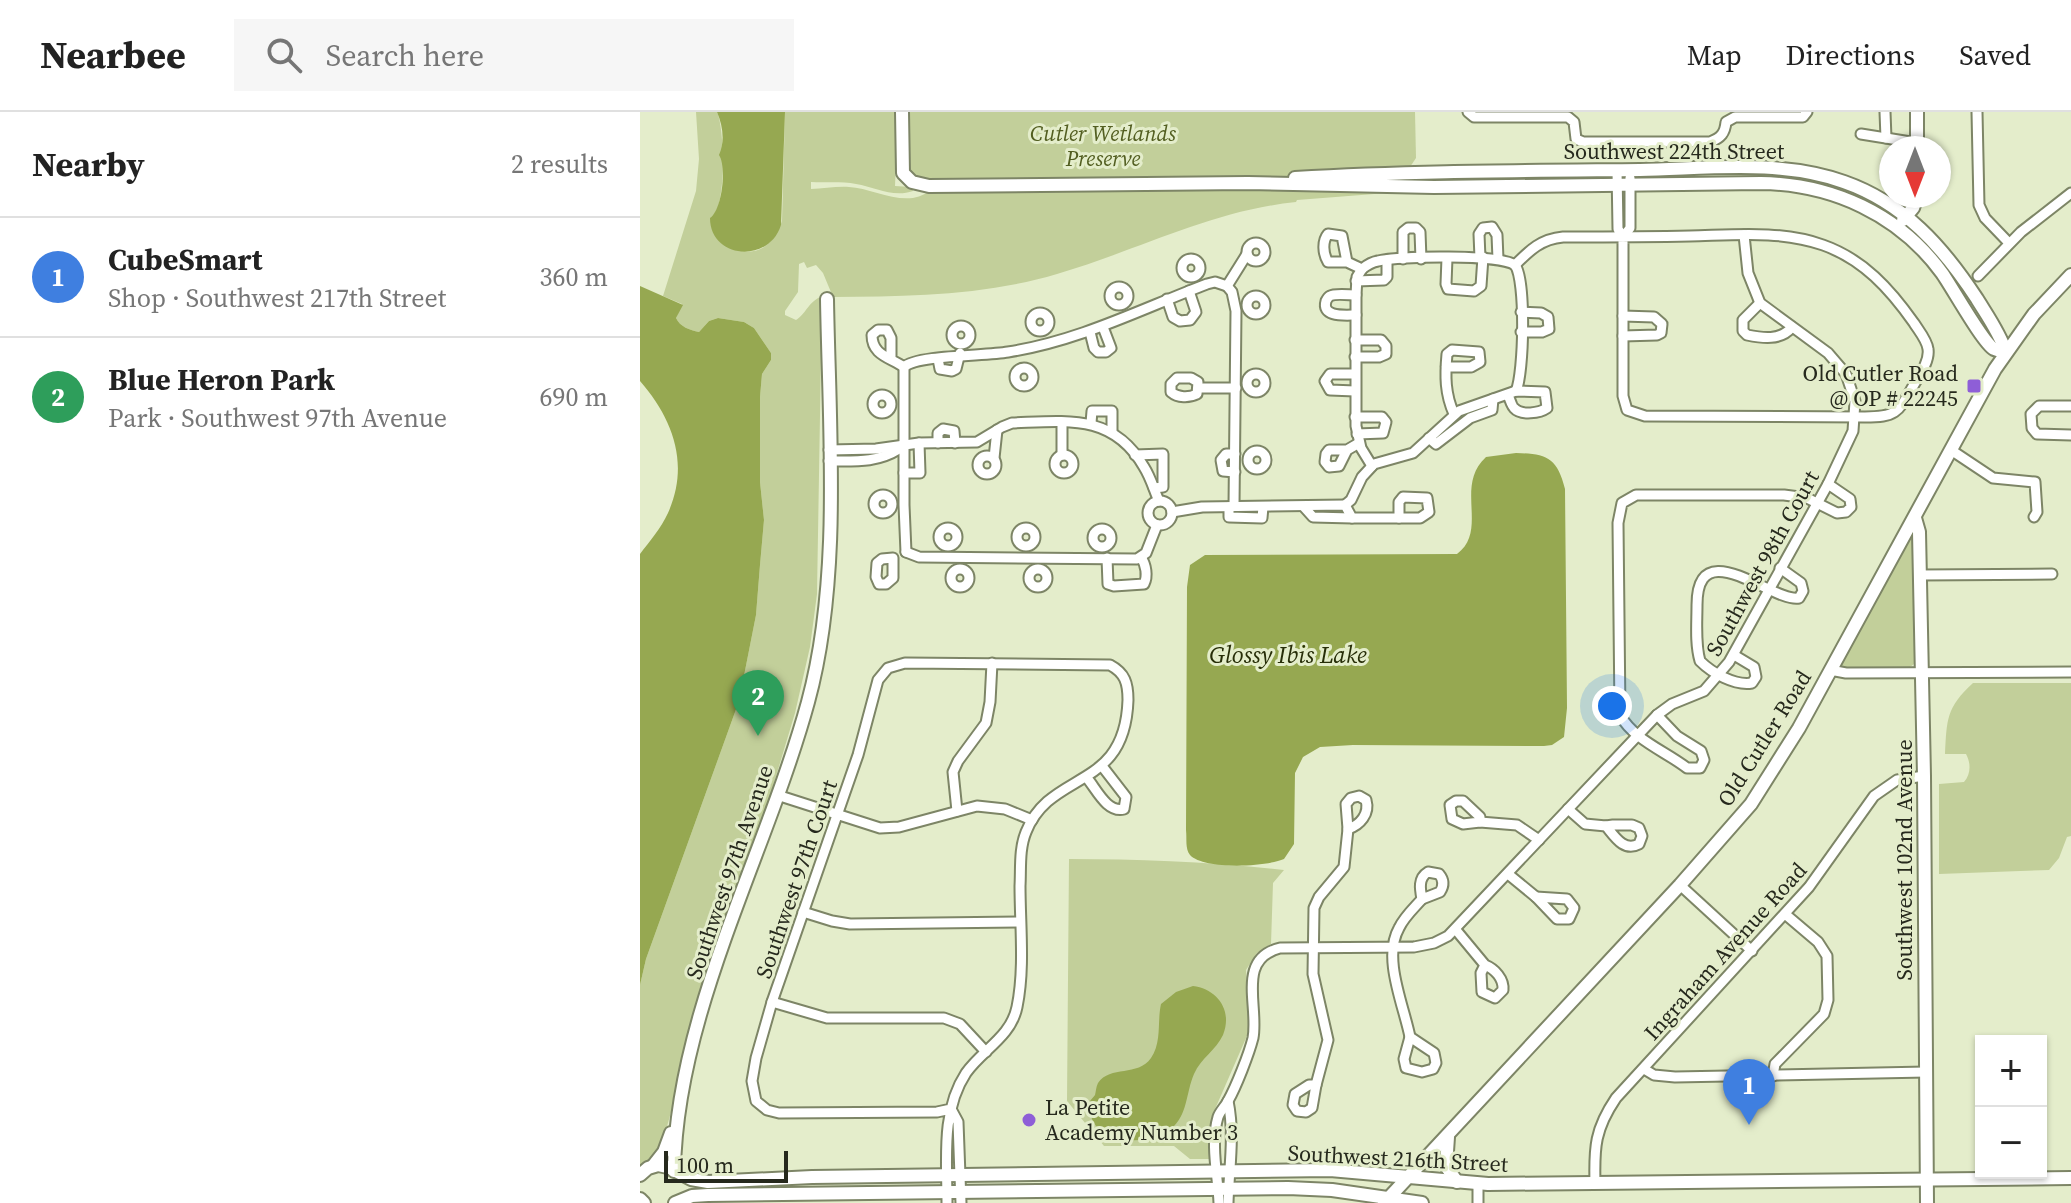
<!DOCTYPE html>
<meta charset="utf-8">
<style>
:root{--surface:#fff;--page:#f6f6f6;--text:#222;--muted:#767676;--line:#e0e0e0;--accent:#1a73e8}
body{margin:0;font-family:"Source Serif 4",serif;background:var(--page);color:var(--text)}
.controls{position:absolute;right:24px;bottom:24px;display:grid;overflow:hidden;border-radius:0px;box-shadow:0 2px 6px #0004}
.controls button{width:72px;height:72px;display:grid;place-items:center;padding:0;border:0;border-bottom:2px solid var(--line);background:var(--surface);color:var(--text);font:40px sans-serif}
.compass{position:absolute;left:1239px;top:24px;width:72px;height:72px;border-radius:50%;background:var(--surface);box-shadow:0 2px 6px #0004;rotate:180deg}
.scale{position:absolute;left:24px;bottom:20px;width:124px;box-sizing:border-box;padding-left:8px;border:4px solid #26291d;border-top:0;font-size:22px;line-height:28px;white-space:nowrap;color:#26291d;-webkit-text-stroke:6px #e4edcb;paint-order:stroke}
.you{position:absolute;left:972px;top:594px;width:28px;height:28px;margin:-20px;border:6px solid #fff;border-radius:50%;background:#1a73e8;box-shadow:0 0 0 12px #1a73e833}
.badge{display:grid;place-items:center;width:52px;height:52px;border-radius:50%;background:var(--accent);color:#fff;font-size:26px;font-weight:700}
.pin{position:absolute;translate:-50% -66px;filter:drop-shadow(0 2px 4px #0008)}
.pin::after{content:'';position:absolute;top:42px;width:28px;height:24px;background:inherit;clip-path:polygon(0 0,100% 0,50% 100%)}
.list{margin:0;padding:0;list-style:none}
h2{display:flex;justify-content:space-between;align-items:center;height:104px;margin:0;padding:0 32px;font-size:34px}
h2 small{font-size:26px;font-weight:400;color:var(--muted)}
.list li{display:grid;grid-template-columns:52px 1fr auto;gap:24px;align-items:center;box-sizing:border-box;height:120px;padding:0 32px;border-top:2px solid var(--line)}
.list b{display:block;font-size:30px;white-space:nowrap}
.list p{margin:0;font-size:26px;white-space:nowrap;color:var(--muted)}
.list em{font-size:26px;font-style:normal;color:var(--muted)}
.icon{flex:none;width:44px;height:44px;fill:none;stroke:currentColor;stroke-width:2;stroke-linecap:round;stroke-linejoin:round}
.map{position:relative;flex:none;width:1431px;height:1091px;overflow:hidden}
header{display:flex;align-items:center;gap:48px;box-sizing:border-box;height:112px;padding:0 40px;background:var(--surface);border-bottom:2px solid var(--line)}
header strong{font-size:38px}
nav{display:flex;gap:44px;margin-inline-start:auto;font-size:28px}
.search{width:560px;height:72px;background:var(--page);display:flex;align-items:center;gap:20px;box-sizing:border-box;padding:0 28px;border-radius:0px;color:var(--muted);font-size:30px}
main{display:flex}
aside{flex:1;background:var(--surface)}
.map>svg:first-child{display:block}
</style>
<header>
<strong>Nearbee</strong>
<div class="search"><svg class="icon" aria-label="search" viewBox="0 0 24 24"><circle cx="10" cy="10" r="6"/><path d="M15 15l6 6"/></svg>Search here</div>
<nav><a>Map</a><a>Directions</a><a>Saved</a></nav>
</header>
<main>
<aside>
<h2>Nearby<small>2 results</small></h2>
<ul class="list">
<li><span class="badge" style="background:#3f7fe0">1</span><div><b>CubeSmart</b><p>Shop · Southwest 217th Street</p></div><em>360 m</em></li>
<li><span class="badge" style="background:#2e9e5b">2</span><div><b>Blue Heron Park</b><p>Park · Southwest 97th Avenue</p></div><em>690 m</em></li>
</ul>
</aside>
<div class="map">
<svg width="1431" height="1091" viewBox="0 0 1431 1091">
<rect width="100%" height="100%" fill="#e4edcb"/>
<g fill="#c2cf9a">
<path d="M56,0H77C85,18 86,92 73,104L80,130C108,148 131,141 142,109L145,0H258L255,74L271,75L273,79C253,86 235,75 216,72C201,69 186,71 171,70V77C183,77 197,74 209,75C234,76 268,98 290,78L621,75L760,80L657,88L656,90C570,99 499,138 417,162C343,184 269,184 193,185L183,161L176,153L167,156L164,150L159,152L158,180L145,199V203L156,208C167,201 167,191 182,184L177,482L170,535L155,601L131,681L84,813L22,1032L17,1044L0,1054V873L6,847L99,589L116,503L120,453L124,408L120,370V285L122,262L131,248V241L114,216L104,210L78,206L69,209L59,220C50,218 40,215 36,206L42,192L23,184L56,79L59,47Z"/>
<path d="M266,0H775L776,46L770,55L625,66L296,70L277,66L269,57Z"/>
<path d="M1269,426L1275,427L1277,550L1267,557L1202,555L1200,552Z"/>
<path d="M1333,571H1431V724L1427,725L1419,746L1409,758L1299,762V672L1324,670C1331,662 1331,651 1326,642H1305C1307,607 1306,596 1333,571Z"/>
<path d="M429,747C501,747 572,750 644,758L633,771L631,832L617,841L606,858L610,917L572,1004L570,1047H550L534,1034H464L427,989Z"/>
</g>
<g fill="#96a851">
<path d="M77,0H145L141,113C129,152 70,147 70,106C82,98 87,55 79,43C85,30 83,14 77,0Z"/>
<path d="M0,174L43,193L36,206C40,215 50,218 59,220L69,209L78,206L104,210L114,216L131,241V248L122,262L120,285V370L124,408L120,453L116,503L99,589L6,847L0,873V442C10,429 21,416 28,401C50,352 33,307 0,269Z"/>
<path d="M876,341C906,342 917,345 925,377L927,596L924,625L912,633L904,634L713,633L680,635L663,645L655,661L654,732L644,747C626,755 564,758 550,743C545,737 547,727 546,718L547,475L550,453L565,443L817,442C849,418 814,374 846,345Z"/>
<path d="M553,874C577,877 593,898 583,923C576,938 561,946 554,962C546,980 548,1003 531,1017C509,1036 447,1033 450,993C450,986 451,989 455,983C456,979 456,975 458,971C470,953 498,965 511,946C522,930 517,910 521,892L536,880Z"/>
</g>
<g fill="none" stroke-linecap="round" stroke-linejoin="round">
<g stroke="#7d8566" stroke-width="13">
<g id="street">
<path d="M828,0L834,5H928L934,10L936,27L943,30H1070C1081,26 1085,21 1086,10L1095,5H1163L1167,0"/>
<path d="M1245,0L1246,26"/>
<path d="M1337,0L1339,93L1345,106L1369,131"/>
<path d="M1221,22L1277,31"/>
<path d="M983,125L990,116V66"/>
<circle cx="616" cy="140" r="9"/>
<path d="M807,146L806,172L808,177L834,179L841,174L843,145"/>
<path d="M840,146L839,122L843,116L852,115L857,123L858,147"/>
<circle cx="551" cy="156" r="9"/>
<path d="M763,147V120L768,116H776L780,120L781,147"/>
<path d="M707,150L702,124L688,122C682,129 683,142 688,150H707L722,157"/>
<path d="M875,153C890,138 901,127 923,125C965,125 1008,125 1050,124C1094,123 1141,118 1183,133C1223,147 1250,177 1274,211C1279,219 1287,228 1288,237C1290,250 1278,265 1272,276C1258,301 1255,305 1225,305L1005,304L987,298L983,284V125L978,117L977,58"/>
<path d="M875,153C886,168 884,261 876,279"/>
<path d="M722,157L717,165L716,183V314L721,336L732,354"/>
<path d="M722,157C727,153 732,150 738,149C760,144 859,142 875,153"/>
<path d="M1338,164L1381,120L1431,81"/>
<path d="M716,169L744,168L747,165V148"/>
<path d="M587,174L592,180L596,199L594,394"/>
<path d="M587,174L607,142"/>
<circle cx="479" cy="184" r="9"/>
<circle cx="616" cy="193" r="9"/>
<path d="M527,187L533,205L540,209L550,208L556,200L549,179"/>
<path d="M1120,191L1103,208V219L1107,223C1122,226 1141,229 1152,215"/>
<circle cx="400" cy="210" r="9"/>
<path d="M716,203C706,203 681,206 686,189C687,187 688,185 690,184C695,181 709,183 716,183"/>
<path d="M983,204L1014,205L1022,212L1021,221L1017,223L983,224"/>
<circle cx="321" cy="223" r="9"/>
<path d="M450,220L454,236L458,240H466L471,236L463,215"/>
<path d="M881,220H902L909,217L908,205L901,201L881,200"/>
<path d="M715,245H739L746,242V234L741,228H715"/>
<path d="M251,246V226L247,218H238L232,223C232,243 249,245 264,255"/>
<path d="M298,247L300,257L312,259L316,257L320,241"/>
<path d="M264,255C277,243 345,244 368,240C439,229 501,197 567,172L575,170L587,174"/>
<path d="M264,255V393L266,440"/>
<path d="M806,255H831L840,250L839,240L812,238L807,242C805,264 805,282 814,302"/>
<circle cx="384" cy="265" r="9"/>
<circle cx="616" cy="271" r="9"/>
<path d="M537,266H551L558,270L557,282C549,286 538,286 531,280V272Z"/>
<path d="M559,276H596"/>
<path d="M715,279L690,278L685,269L690,262H715"/>
<circle cx="242" cy="292" r="9"/>
<path d="M1431,294H1399L1391,302L1392,316L1397,322L1431,323"/>
<path d="M715,305H742L746,310L743,321L717,322"/>
<path d="M422,311V343"/>
<path d="M451,311L452,299H472V320"/>
<path d="M789,326L796,332L830,306L852,298L853,287"/>
<path d="M298,331V321L303,317L314,319L315,331"/>
<path d="M189,338L236,337L279,331L337,330L362,315L372,311C426,309 473,301 504,355C511,366 514,378 519,389"/>
<path d="M707,338L699,354L689,355L685,350L686,342L689,338H707L719,331"/>
<path d="M1311,338L1353,366L1395,370L1397,400L1394,405"/>
<circle cx="617" cy="348" r="9"/>
<path d="M595,342H586L581,348L583,359L595,360"/>
<circle cx="424" cy="352" r="9"/>
<path d="M495,343L523,342V375L514,376"/>
<circle cx="347" cy="353" r="9"/>
<path d="M354,346L357,318"/>
<path d="M189,349C215,349 237,351 259,337"/>
<path d="M264,361H280L279,331"/>
<circle cx="243" cy="392" r="9"/>
<path d="M763,385L787,386L789,400L780,406H759V390Z"/>
<circle cx="520" cy="401" r="12"/>
<path d="M705,393L711,388L722,365L734,352L773,341L819,299L876,279L905,280L907,296C900,301 881,304 874,296C872,295 869,285 868,283"/>
<path d="M589,395V405L622,406L623,395"/>
<path d="M664,395L673,405L712,406"/>
<path d="M532,400L562,395L705,393L712,406H759"/>
<circle cx="308" cy="425" r="9"/>
<circle cx="386" cy="425" r="9"/>
<circle cx="462" cy="426" r="9"/>
<path d="M266,440L279,445L497,447L506,441L517,413"/>
<path d="M253,446V466L246,472H239L236,465L237,451L242,447Z"/>
<path d="M467,446L468,472L474,474L504,472C508,464 506,453 501,445"/>
<circle cx="320" cy="466" r="9"/>
<circle cx="398" cy="466" r="9"/>
<path d="M1281,463L1412,462"/>
<path d="M1094,543L1114,555L1116,565L1112,571C1095,574 1072,561 1060,549C1055,532 1057,511 1057,493C1057,419 1133,491 1159,486L1163,479L1161,471L1140,456"/>
<path d="M1190,558L1206,561L1431,560"/>
<path d="M1017,603L1037,624L1061,639L1064,648L1060,656H1047C1025,639 994,628 980,603L978,411L982,391L996,383H1144L1167,386L1197,401L1206,400L1211,395L1210,387L1188,372"/>
<path d="M447,666C457,678 467,701 484,697L486,685L462,654"/>
<path d="M137,683L240,716L259,715L337,694L365,697L392,708"/>
<path d="M719,684L726,688C730,702 720,713 708,717L706,692L711,686Z"/>
<path d="M823,689L840,705V710L823,712L812,707L810,693L816,689Z"/>
<path d="M928,697L945,712L966,714"/>
<path d="M317,699L313,660L318,649L346,611L350,590L352,551"/>
<path d="M840,710L877,713L899,728"/>
<path d="M973,713H992L999,716L1002,724L999,732C984,740 975,725 966,714Z"/>
<path d="M788,760L799,762C804,768 804,774 800,780L782,787C780,777 778,766 788,760Z"/>
<path d="M868,762L896,785"/>
<path d="M1040,773L1112,839"/>
<path d="M896,785L927,787L934,796L929,807H917Z"/>
<path d="M163,800L192,809L210,812L380,810"/>
<path d="M816,818L845,853C855,857 864,867 863,878L855,886L842,880L841,861L845,853"/>
<path d="M132,890L187,906H304L320,912L346,940"/>
<path d="M770,925C764,894 742,846 759,816C764,805 774,796 782,787"/>
<path d="M770,925L794,941L796,951L793,957L782,960L766,956L764,947Z"/>
<path d="M1004,957L1014,963L1035,965L1286,960"/>
<path d="M1133,964L1135,952L1184,902L1188,888L1187,844L1178,830L1145,802"/>
<path d="M669,973H676L672,996L666,1000L657,999L653,993L655,982Z"/>
<path d="M676,973L688,928L673,862L674,796L679,785L704,755L708,717"/>
<path d="M588,989C595,1023 589,1057 588,1091"/>
<path d="M311,997L318,1010L321,1091"/>
<path d="M955,1071C954,1035 955,1017 976,986L1169,775L1234,684L1257,668L1284,664"/>
<path d="M838,1072V1091"/>
<path d="M307,1091C307,1047 301,999 326,961C342,938 371,925 377,895C385,856 380,813 380,774C381,756 379,737 386,720C411,657 485,680 488,588C488,571 485,561 470,553L265,551L248,556L238,568L218,643L132,890L116,946L112,969L116,989L127,998L139,1001L297,1000L311,997"/>
<path d="M579,1091C578,1064 570,1032 578,1005C580,999 585,995 588,989C596,975 609,942 613,926C619,894 596,847 640,836L774,835L794,831L808,824L1017,603L1032,592L1064,579L1089,550L1188,372L1213,319L1215,289L1206,262L1188,241L1120,191L1108,161L1104,123"/>
</g>
</g>
<g stroke="#7d8566" stroke-width="16">
<g id="secondary">
<path d="M262,0L263,61L272,70L289,74L608,71L794,75L1121,71C1192,72 1259,102 1302,161C1312,175 1343,231 1354,237C1358,239 1362,239 1366,240"/>
<path d="M1277,0V36"/>
<path d="M655,66C770,59 885,59 1000,58C1066,57 1140,47 1204,70C1264,91 1303,135 1337,187C1348,205 1359,220 1366,240"/>
<path d="M1263,108L1273,96L1277,84"/>
<path d="M1275,406L1279,420L1284,664L1287,1091"/>
<path d="M808,1025L806,1054L817,1070"/>
<path d="M13,1054L24,1040L31,1021"/>
<path d="M34,1059C36,902 127,740 168,590C202,466 189,315 187,187"/>
<path d="M0,1063L8,1056L18,1053L28,1055L51,1067L68,1070L172,1065L690,1058L848,1072L1431,1066"/>
<path d="M0,1087L4,1091"/>
<path d="M35,1091L52,1084L68,1083L648,1076L692,1078L782,1091"/>
<path d="M744,1091L1040,773L1111,692L1159,616L1355,257L1394,202L1431,163"/>
</g>
</g>
<use href="#street" stroke="#fff" stroke-width="9"/>
<use href="#secondary" stroke="#fff" stroke-width="12"/>
</g>
<g fill="#8e5ed7" stroke="#e4edcb" stroke-width="3">
<rect x="1326" y="266" width="16" height="16" rx="4"/>
<circle cx="389" cy="1008" r="8"/>
</g>
<g text-anchor="middle" dominant-baseline="central" stroke-width="6" stroke-linejoin="round" paint-order="stroke">
<g font-size="22" font-style="italic" fill="#525e20" stroke="#e4edcb">
<text x="463" y="21">Cutler Wetlands<tspan x="463" dy="25">Preserve</tspan></text>
</g>
<g font-size="22" fill="#26291d" stroke="#e4edcb">
<text x="1034" y="39">Southwest 224th Street</text>
<text transform="translate(1122 451) rotate(-61)">Southwest 98th Court</text>
<text transform="translate(1124 626) rotate(-58)">Old Cutler Road</text>
<text transform="translate(1264 748) rotate(-90)">Southwest 102nd Avenue</text>
<text transform="translate(89 760) rotate(-71)">Southwest 97th Avenue</text>
<text transform="translate(156 767) rotate(-71)">Southwest 97th Court</text>
<text transform="translate(1085 839) rotate(-48)">Ingraham Avenue Road</text>
<text transform="translate(758 1046) rotate(3)">Southwest 216th Street</text>
</g>
<g font-size="22" fill="#26291d" stroke="#e4edcb" text-anchor="end">
<text x="1318" y="261">Old Cutler Road<tspan x="1318" dy="25">@ OP # 22245</tspan></text>
<text x="405" y="995" text-anchor="start">La Petite<tspan x="405" dy="25">Academy Number 3</tspan></text>
</g>
<g font-size="24" font-style="italic" fill="#272e08" stroke="#e4edcb">
<text x="648" y="542">Glossy Ibis Lake</text>
</g>
</g>
</svg>
<div class="controls">
<button>+</button>
<button>−</button>
</div>
<svg class="compass" viewBox="-18 -18 36 36"><path d="M0-13l5 13h-10z" fill="#e53935"/><path d="M0 13l5-13h-10z" fill="#767676"/></svg>
<div class="scale">100 m</div>
<div class="you"></div>
<div class="pin badge" style="left:1109px;top:1013px;background:#3f7fe0">1</div>
<div class="pin badge" style="left:118px;top:624px;background:#2e9e5b">2</div>
</div>
</main>
